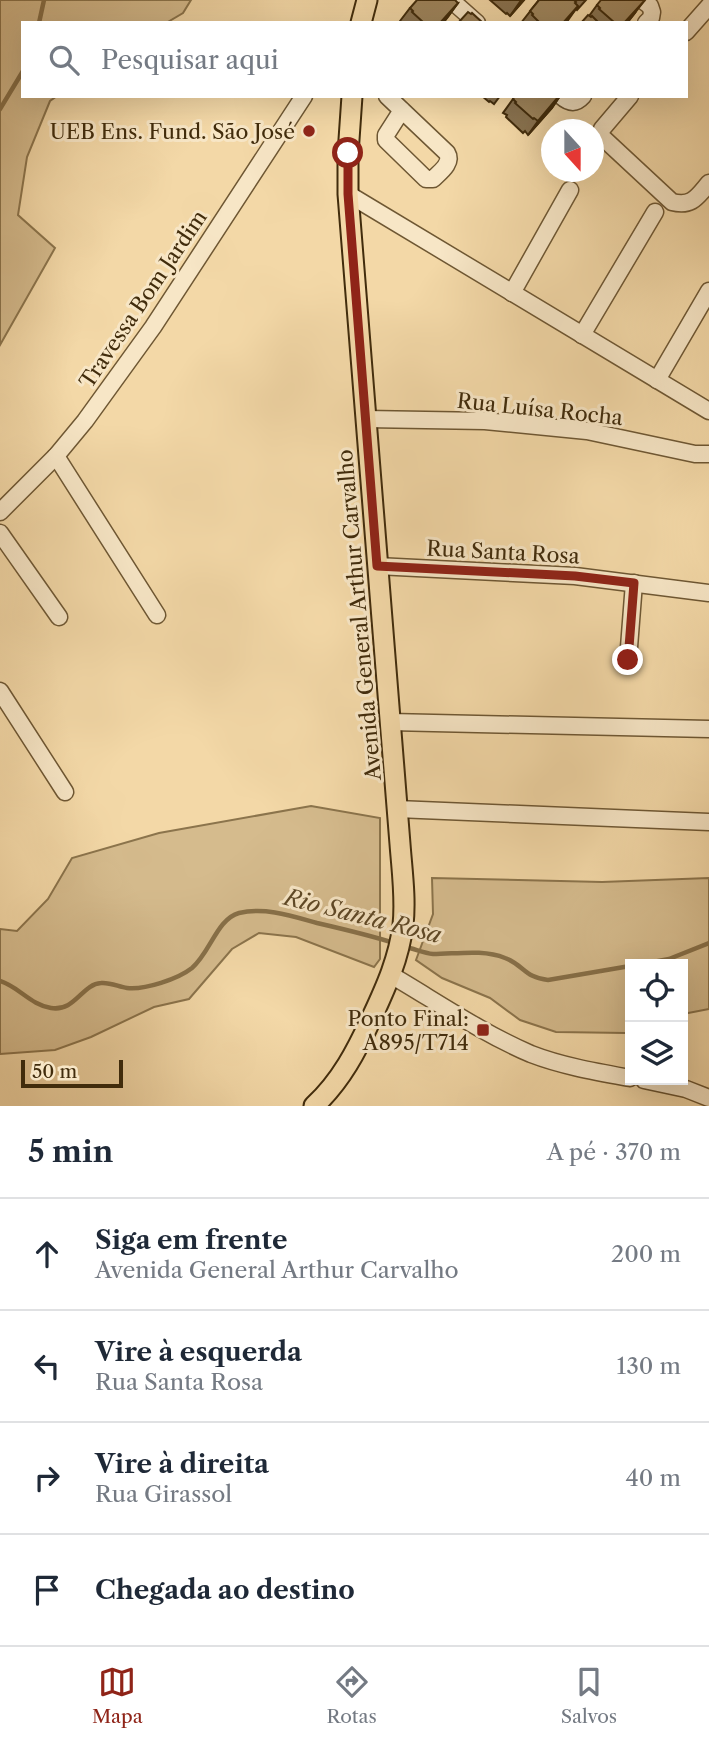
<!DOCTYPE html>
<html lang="pt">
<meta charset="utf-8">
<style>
:root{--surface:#fff;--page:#f6f6f7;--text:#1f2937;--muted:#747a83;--line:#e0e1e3;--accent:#8f2418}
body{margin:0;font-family:"Libre Caslon Text",serif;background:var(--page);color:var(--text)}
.controls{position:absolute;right:21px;bottom:21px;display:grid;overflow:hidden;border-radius:0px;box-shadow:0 7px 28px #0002}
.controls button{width:63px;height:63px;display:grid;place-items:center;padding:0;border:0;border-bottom:2px solid var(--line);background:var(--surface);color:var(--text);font:35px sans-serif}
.compass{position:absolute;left:541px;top:119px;width:63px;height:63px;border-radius:50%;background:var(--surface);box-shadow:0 7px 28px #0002;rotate:159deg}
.scale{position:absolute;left:21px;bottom:18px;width:102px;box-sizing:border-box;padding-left:7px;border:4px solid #412c0c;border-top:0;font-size:19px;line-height:24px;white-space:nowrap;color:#412c0c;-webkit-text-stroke:5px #f7e6c6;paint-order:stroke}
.stop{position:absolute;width:21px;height:21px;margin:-16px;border:5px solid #8f2418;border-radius:50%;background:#fff}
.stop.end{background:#8f2418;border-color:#fff;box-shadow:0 2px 7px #0008}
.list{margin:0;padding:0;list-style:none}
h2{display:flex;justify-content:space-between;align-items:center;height:91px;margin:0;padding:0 28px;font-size:30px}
h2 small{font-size:23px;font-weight:400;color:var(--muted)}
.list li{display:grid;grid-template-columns:46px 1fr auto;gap:21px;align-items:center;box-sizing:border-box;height:112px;padding:0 28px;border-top:2px solid var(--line)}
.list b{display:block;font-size:26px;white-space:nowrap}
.list p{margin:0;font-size:23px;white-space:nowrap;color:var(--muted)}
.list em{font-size:23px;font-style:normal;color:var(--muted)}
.icon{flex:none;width:38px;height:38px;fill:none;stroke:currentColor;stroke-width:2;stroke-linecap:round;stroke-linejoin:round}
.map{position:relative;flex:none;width:709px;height:1106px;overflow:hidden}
.search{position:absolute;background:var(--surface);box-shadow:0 7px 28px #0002;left:21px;right:21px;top:21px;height:77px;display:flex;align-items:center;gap:18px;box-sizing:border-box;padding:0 24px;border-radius:0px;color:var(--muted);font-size:26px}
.sheet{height:539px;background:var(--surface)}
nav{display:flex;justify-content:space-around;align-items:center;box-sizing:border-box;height:98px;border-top:2px solid var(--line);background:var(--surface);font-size:19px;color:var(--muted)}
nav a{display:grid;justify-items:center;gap:4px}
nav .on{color:var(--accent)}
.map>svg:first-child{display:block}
</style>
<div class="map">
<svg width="709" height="1106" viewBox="0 0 709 1106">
<rect width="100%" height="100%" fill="#f3d8a7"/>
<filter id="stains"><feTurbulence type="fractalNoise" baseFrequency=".00286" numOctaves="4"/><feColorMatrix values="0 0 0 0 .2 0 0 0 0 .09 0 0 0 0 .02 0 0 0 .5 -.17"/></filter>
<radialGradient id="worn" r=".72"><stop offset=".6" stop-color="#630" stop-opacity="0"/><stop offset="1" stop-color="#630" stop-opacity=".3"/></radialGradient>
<g fill="#d5bb8d" stroke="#8b744c" stroke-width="2">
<path d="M0,0H191L183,13L166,23H23V96H57L50,101L27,157L18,215L55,248L0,345Z"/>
<path d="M311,806L380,818V959L374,967L296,937L259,933L232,949L189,999L154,1007L91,1037L55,1050L0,1054V929L17,931L48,899L72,858L159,833Z"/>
<path d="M432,878L602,882L709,878V1009L683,1014V964H630V1032L626,1033L556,1032L520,1020L490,998L442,978L416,960L433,914Z"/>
</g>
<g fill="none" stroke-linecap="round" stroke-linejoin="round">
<g stroke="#877049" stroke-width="4.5">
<path d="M39,23L44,0"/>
<path d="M0,109L23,71"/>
<path d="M406,947C415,949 424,953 433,954C456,954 483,949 505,958C524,965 525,978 548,980L630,966"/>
<path d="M642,964L669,959L709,943"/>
<path d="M0,981C19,987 31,1005 51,1008C75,1012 82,984 101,983C110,982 119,987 127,988C145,990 178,979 192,968C210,953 217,919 239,913C266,907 292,916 317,923C343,929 369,935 394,943"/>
</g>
<g stroke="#6e5733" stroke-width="19">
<g id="minor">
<path d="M451,0L477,23"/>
<path d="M642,0L650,6L652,12L651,18L646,23"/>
<path d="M686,32L709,6"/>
<path d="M387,96L447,153C453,163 440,172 433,179H426L386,140V135L402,110"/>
<path d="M561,96C569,103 575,105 583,96"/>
<path d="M630,96L602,129L601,136L672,202C692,207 697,197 709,183"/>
<path d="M348,194L709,411"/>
<path d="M512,293L570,190"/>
<path d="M582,335L655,212"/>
<path d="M657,380L709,291"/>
<path d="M366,419L485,421L587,431L695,454H709"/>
<path d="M56,456L157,615"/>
<path d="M0,512L56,456L85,421L153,327L304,96"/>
<path d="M0,533L59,617"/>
<path d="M377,566L575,576L709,593"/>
<path d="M628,660L634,583"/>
<path d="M0,691L65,792"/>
<path d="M390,722L709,729"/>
<path d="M397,809L709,822"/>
<path d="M391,975C437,1002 482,1033 531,1054C562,1066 597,1072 630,1078"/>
<path d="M644,1080L686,1089L709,1098"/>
</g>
</g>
<g stroke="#412c0c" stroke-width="23">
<g id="major">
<path d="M361,23L367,0"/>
<path d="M314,1106C341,1081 357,1050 372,1017C386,987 399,958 403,925C406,899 402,871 400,844L348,194V154L352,96"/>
</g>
</g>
<use href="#minor" stroke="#f7e6c6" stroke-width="16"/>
<use href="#major" stroke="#f3d8a7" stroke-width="19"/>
</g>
<g fill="#887250" stroke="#412c0c" stroke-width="2">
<path d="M490,0H524L510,16L507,13L506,14Z"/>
<path d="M539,0H586L577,10L576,9L566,23H521Z"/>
<path d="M458,3L443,23H401L400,21L410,8Z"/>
<path d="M597,5L635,13L627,23H581L589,16Z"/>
<path d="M482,96H500L494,104L490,101L489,102Z"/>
<path d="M560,96L552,108L528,135L525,131L523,133L506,117L507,115L503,113L513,99Z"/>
</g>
<g fill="#6f5d41" stroke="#412c0c" stroke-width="2">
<path d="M522,0H524L510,16L520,2Z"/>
<path d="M645,0L627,23H624Z"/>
<path d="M458,3L448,17L443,23H440Z"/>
<path d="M578,6L568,19L566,23H563Z"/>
<path d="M560,96L552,108L528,135L538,121Z"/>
</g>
<g fill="#9e855d" stroke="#412c0c" stroke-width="2">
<path d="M417,0H455L458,3L440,23H424L412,12L413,11L410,8Z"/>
<path d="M539,0H574L576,2L575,3L578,6L563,23H540L532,15L533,14L530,11Z"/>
<path d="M601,0H645L624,23H615L599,9L600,8L597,5Z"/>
<path d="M468,12L471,14L472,13L483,23H458Z"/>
<path d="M588,15L591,17L592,16L599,23H581Z"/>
<path d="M515,96H559L538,121L534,118L533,119L515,103L516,102L513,99Z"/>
</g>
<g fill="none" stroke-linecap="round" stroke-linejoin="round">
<path stroke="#8f2418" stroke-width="9" d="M348,153V194L377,566L575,576L634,583L628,660"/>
</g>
<g fill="#8f2418" stroke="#f7e6c6" stroke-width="2.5">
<circle cx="309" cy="131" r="7"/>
<rect x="476" y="1023" width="14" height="14" rx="3.5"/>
</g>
<g text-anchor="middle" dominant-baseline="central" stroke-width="6" stroke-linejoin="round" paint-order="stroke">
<g font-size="21" fill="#412c0c" stroke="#f7e6c6" text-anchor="end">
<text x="295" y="131">UEB Ens. Fund. São José</text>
<text x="469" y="1018">Ponto Final:<tspan x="469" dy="24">A895/T714</tspan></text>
</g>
<g font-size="21" fill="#412c0c" stroke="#f7e6c6">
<text transform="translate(143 299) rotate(-56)">Travessa Bom Jardim</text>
<text transform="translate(540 409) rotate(6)">Rua Luísa Rocha</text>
<text transform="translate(503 552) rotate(3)">Rua Santa Rosa</text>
<text transform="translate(359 615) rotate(-95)">Avenida General Arthur Carvalho</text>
</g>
<g font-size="23" font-style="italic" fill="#5e4826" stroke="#f7e6c6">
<text transform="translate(363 916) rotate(14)">Rio Santa Rosa</text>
</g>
</g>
<rect width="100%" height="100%" filter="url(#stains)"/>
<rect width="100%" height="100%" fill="url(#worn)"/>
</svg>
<div class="controls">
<button><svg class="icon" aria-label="locate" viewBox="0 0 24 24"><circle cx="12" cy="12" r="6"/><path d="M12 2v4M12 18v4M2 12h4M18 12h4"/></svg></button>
<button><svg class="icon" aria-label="layers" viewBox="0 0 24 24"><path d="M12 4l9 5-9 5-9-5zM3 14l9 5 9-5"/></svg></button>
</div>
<svg class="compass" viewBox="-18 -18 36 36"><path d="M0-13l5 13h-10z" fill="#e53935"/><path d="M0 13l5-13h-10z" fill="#747a83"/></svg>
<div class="scale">50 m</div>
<div class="stop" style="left:348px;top:153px"></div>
<div class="stop end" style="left:628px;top:660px"></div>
<div class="search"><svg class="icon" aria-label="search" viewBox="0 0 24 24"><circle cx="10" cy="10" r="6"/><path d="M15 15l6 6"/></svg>Pesquisar aqui</div>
</div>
<section class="sheet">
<h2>5 min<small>A pé · 370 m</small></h2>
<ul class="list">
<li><svg class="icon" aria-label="ahead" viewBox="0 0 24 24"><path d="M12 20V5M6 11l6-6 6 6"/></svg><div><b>Siga em frente</b><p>Avenida General Arthur Carvalho</p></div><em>200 m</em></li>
<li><svg class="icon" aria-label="left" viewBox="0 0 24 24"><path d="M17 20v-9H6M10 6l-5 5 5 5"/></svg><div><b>Vire à esquerda</b><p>Rua Santa Rosa</p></div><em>130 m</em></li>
<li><svg class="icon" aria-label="right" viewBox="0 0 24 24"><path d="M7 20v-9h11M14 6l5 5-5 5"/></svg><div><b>Vire à direita</b><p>Rua Girassol</p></div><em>40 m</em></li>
<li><svg class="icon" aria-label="arrive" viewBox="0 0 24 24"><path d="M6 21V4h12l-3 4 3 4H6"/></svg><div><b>Chegada ao destino</b></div></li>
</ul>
</section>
<nav>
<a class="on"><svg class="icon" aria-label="map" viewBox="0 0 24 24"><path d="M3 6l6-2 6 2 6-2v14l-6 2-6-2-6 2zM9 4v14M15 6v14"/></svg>Mapa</a>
<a><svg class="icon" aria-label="directions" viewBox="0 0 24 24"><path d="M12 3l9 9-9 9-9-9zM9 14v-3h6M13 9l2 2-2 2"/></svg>Rotas</a>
<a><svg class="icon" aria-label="saved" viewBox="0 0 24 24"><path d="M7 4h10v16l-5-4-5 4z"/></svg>Salvos</a>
</nav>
